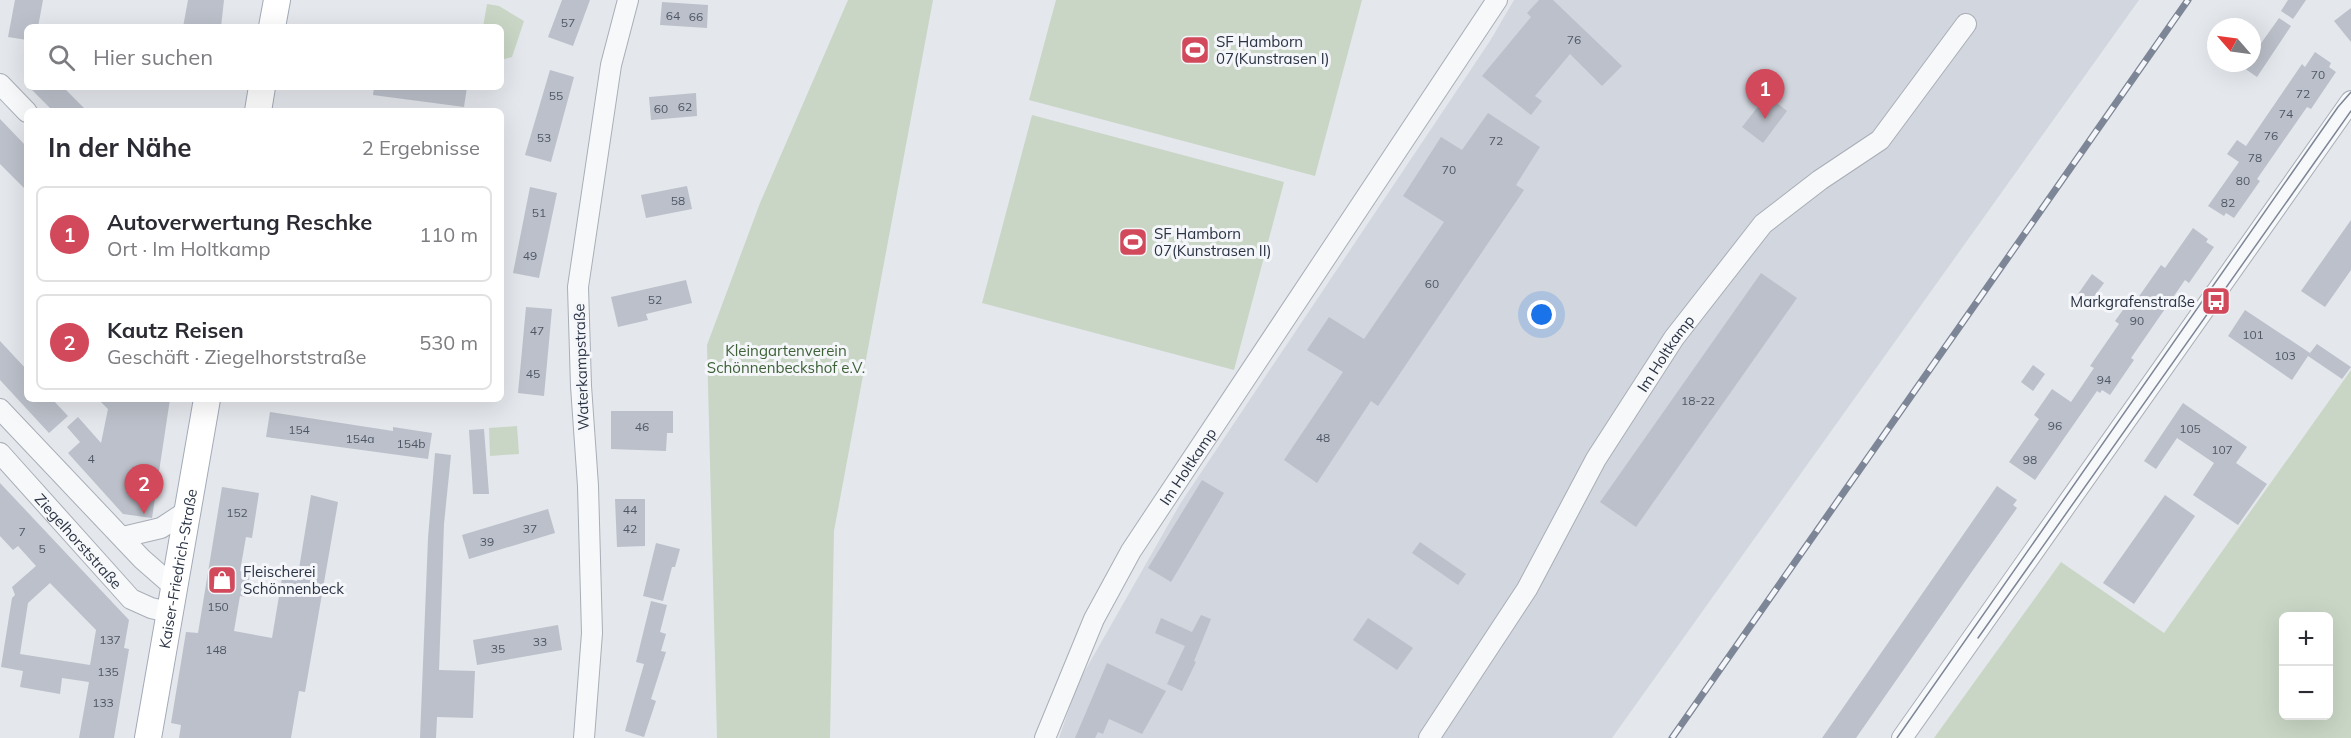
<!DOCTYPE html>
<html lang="de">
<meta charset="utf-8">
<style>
:root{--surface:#fff;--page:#f7f7f7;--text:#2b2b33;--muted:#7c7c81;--line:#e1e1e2;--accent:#d1495b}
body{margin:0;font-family:Mulish,sans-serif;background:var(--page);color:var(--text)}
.controls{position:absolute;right:18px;bottom:18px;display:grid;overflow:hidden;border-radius:9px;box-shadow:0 6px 24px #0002}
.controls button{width:54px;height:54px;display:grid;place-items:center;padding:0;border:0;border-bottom:2px solid var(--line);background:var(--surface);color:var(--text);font:30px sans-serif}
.compass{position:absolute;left:2207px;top:18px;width:54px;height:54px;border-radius:50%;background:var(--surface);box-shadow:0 6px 24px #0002;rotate:298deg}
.you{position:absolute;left:1542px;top:315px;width:21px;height:21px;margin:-15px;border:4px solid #fff;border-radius:50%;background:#1a73e8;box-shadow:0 0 0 9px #1a73e833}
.badge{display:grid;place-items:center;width:39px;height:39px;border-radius:50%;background:var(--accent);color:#fff;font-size:20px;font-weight:700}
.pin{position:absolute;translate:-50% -50px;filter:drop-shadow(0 2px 3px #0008)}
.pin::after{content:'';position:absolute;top:32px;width:21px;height:18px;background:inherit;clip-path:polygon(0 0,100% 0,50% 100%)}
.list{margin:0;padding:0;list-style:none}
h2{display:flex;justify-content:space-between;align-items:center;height:78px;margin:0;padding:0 24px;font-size:26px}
h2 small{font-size:20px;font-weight:400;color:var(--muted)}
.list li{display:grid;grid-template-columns:39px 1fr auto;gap:18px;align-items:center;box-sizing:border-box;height:96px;margin:0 12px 12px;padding:0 12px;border:2px solid var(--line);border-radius:9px}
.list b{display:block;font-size:22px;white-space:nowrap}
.list p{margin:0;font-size:20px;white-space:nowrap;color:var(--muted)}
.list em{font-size:20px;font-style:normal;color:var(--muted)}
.icon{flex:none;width:33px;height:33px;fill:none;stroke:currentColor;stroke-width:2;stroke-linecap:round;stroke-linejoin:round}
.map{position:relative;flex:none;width:2351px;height:738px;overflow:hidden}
.search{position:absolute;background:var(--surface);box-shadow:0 6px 24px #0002;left:24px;top:24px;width:480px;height:66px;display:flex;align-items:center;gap:15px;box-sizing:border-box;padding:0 21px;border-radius:9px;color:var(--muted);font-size:22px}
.panel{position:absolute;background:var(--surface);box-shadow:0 6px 24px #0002;left:24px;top:108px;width:480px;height:294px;border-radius:9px}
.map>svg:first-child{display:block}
</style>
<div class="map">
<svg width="2351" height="738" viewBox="0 0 2351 738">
<rect width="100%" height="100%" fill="#e4e7ec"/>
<path fill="#d2d6de" d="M1514,0H2139L1612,738H1059L1078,683L1180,504L1490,41Z"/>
<g fill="#c9d6c5" fill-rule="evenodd">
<path d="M848,0H933L834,531L830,738H717L707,345L760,203Z"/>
<path d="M1056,0H1362L1315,176L1029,100Z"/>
<path d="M487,4L499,6L524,21L512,57L501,60V27H483Z"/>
<path d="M1032,115L1284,182L1234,370L982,303Z"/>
<path d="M2351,370V738H1934L2061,562L2164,633ZM2328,616V716H2284V616Z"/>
<path d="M517,426L519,454L490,456L489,428Z"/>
</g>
<g fill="#bbc0ca" fill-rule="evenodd">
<path d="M15,0H43L38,27H27V40L8,37Z"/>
<path d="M188,0H224L221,27H183Z"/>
<path d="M562,0H590L573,46L548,37Z"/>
<path d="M1539,0H1553L1622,66L1602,86L1570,54L1535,96L1542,101L1531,115L1482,76L1531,17L1527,13Z"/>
<path d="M2288,0H2306L2293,19L2281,11Z"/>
<path d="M662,2L708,5L707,28L660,25Z"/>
<path d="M2351,8V42L2334,21Z"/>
<path d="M2279,18L2291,26L2257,77L2244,68L2247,63H2252V56Z"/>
<path d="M2315,52L2331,63L2329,67L2336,72L2311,109L2307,107L2257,179L2260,181L2234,218L2226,213L2224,216L2208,206L2239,162L2227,154L2237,140L2246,146L2302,64L2305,67Z"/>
<path d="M550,70L574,77L551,162L525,155Z"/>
<path d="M29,87H63L87,111H53Z"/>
<path d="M374,87H467L464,107L373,95Z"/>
<path d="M696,93L697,116L651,120L649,97Z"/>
<path d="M1767,95L1787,111L1763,143L1742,127Z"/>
<path d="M1488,113L1540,147L1516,185L1524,190L1378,406L1371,401L1317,483L1284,460L1343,372L1307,350L1329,317L1364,339L1444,222L1403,196L1441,137L1462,150Z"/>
<path d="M0,119L27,147V191L0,164Z"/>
<path d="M687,186L692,209L646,218L641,195Z"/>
<path d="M530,187L557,193L539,278L513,273Z"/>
<path d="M2351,220V270L2325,307L2301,291Z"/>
<path d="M2193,228L2208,239L2206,242L2214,247L2189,283L2185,280L2131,358L2134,360L2110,395L2102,390L2100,393L2097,391L2035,480L2009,462L2039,419L2034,415L2052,389L2071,402L2094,368L2090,366L2119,324L2115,321L2130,300L2135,302L2161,265L2165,268Z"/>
<path d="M1761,273L1797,298L1636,527L1600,502Z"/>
<path d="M2092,274L2104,283L2090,302L2078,294Z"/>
<path d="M686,280L692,303L646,314L648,320L618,327L611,297Z"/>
<path d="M526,307L552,309L544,396L518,393Z"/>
<path d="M2245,310L2310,353L2317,344L2351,367L2342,379L2308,356L2292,380L2228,336Z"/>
<path d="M0,341L27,370V399H52L68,416L49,433L0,380Z"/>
<path d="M2033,365L2045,374L2033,391L2021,382Z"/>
<path d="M98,399H170L152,518L123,514L68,453L80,442L67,427L78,417L101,443L108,409Z"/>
<path d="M2183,403L2247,447L2236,463L2267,484L2238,525L2193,495L2214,463L2177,438L2156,469L2144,461Z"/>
<path d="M611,411H673V433H667L666,451L611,449Z"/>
<path d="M270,412L393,431V427L432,433L428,459L266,437Z"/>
<path d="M484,429L489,494H473L469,430Z"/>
<path d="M435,453L451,455L444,524L439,670L475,671L473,718L437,717L436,738H420L428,538Z"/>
<path d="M1202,480L1224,493L1171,582L1148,568Z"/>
<path d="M0,483L129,620L124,648L129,649L114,738H79L89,682L62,678L60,694L20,687L23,671L1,667L12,598L15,595L12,587L36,566L18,546L13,550L0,536ZM50,583L96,630L90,665L20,654L28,603Z"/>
<path d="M1997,486L2017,500L2013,505L2017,508L1973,570L1856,738H1822Z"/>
<path d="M222,487L259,493L252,538L246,537L240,571L250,573L246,597L240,596L234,631L272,638L282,578L297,581L311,495L338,502L305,692L299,691L291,738H179L181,725L171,723L186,632L198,633Z"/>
<path d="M2165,495L2195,516L2134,604L2103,583Z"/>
<path d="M615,499H645V546L617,547Z"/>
<path d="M548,509L555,533L469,559L462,535Z"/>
<path d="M1420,542L1466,574L1458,585L1412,553Z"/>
<path d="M656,543L680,549L675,567H672L663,601L643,596Z"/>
<path d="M651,601L667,605L660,632L666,634L661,651L666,652L651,699L656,701L644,737L625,731L644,664L636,662Z"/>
<path d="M1201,615L1211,619L1194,661L1196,662L1182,691L1167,684L1185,646L1155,633L1161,618L1192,632Z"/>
<path d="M1368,618L1413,648L1397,670L1353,640Z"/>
<path d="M558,625L562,650L477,665L473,640Z"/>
<path d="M1107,663L1166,691L1142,734L1109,719L1103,734L1098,732L1095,738H1075Z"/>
</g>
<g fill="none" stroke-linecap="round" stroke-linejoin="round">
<g stroke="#a9aeb7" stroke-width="22">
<g id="minor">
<path d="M0,84L27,112"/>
<path d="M0,409L142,559L174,587"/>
<path id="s1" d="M0,453L131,599L151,608L168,612"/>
<path d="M123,537L161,528L187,511"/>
<path d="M584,738L592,633L588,486L581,386L578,287L611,65L628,0"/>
<path id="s2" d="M1045,738L1094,619L1131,551L1497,0"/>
<path id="s3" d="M1429,738L1527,589L1596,459L1674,338L1763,224L1820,180L1880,140L1966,24"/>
<path d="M1902,738L2351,101"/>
</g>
</g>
<g stroke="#a3abb8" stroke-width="28">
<g id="major">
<path d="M272,27L277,0"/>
<path d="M258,111L262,87"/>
<path id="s4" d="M148,738L207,399"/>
</g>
</g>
<use href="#minor" stroke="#f7f8fa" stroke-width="20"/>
<use href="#major" stroke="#fff" stroke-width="26"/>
<g stroke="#7d8696" stroke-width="1.5">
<path d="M1978,638L2351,111"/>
<path d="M1897,738L2338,107L2351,92"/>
</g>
<g stroke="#7d8696" stroke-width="7">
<path id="rail" d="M1672,738L2188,0"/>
</g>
<use href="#rail" stroke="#f4f6f9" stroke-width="4.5" stroke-dasharray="14" stroke-linecap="butt"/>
</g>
<defs>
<g id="stadium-square" transform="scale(1.5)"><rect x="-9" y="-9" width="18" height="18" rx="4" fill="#d1495b" stroke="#f4f6f9"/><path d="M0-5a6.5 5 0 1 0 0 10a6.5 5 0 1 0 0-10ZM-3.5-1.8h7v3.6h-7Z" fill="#fff"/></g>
<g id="bus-square" transform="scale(1.5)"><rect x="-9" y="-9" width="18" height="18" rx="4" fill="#d1495b" stroke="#f4f6f9"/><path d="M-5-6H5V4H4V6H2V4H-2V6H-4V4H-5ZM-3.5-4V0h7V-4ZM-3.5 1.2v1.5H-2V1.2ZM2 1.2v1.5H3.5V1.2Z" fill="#fff"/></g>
<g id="shop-square" transform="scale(1.5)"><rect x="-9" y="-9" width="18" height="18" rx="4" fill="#d1495b" stroke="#f4f6f9"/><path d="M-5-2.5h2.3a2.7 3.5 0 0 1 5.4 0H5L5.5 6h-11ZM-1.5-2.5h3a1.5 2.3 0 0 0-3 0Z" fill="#fff"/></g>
</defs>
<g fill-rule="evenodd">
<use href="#stadium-square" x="1195" y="50"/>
<use href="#stadium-square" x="1133" y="242"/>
<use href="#bus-square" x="2216" y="301"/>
<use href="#shop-square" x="222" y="580"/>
</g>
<g text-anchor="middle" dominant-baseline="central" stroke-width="6" stroke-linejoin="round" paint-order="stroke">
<g font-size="12" fill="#4f5766">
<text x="673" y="15">64</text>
<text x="696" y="16">66</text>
<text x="568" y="22">57</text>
<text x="1574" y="39">76</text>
<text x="2318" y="74">70</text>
<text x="2303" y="93">72</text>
<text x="556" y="95">55</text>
<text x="685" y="106">62</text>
<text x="661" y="108">60</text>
<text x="2286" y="113">74</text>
<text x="2271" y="135">76</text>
<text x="544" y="137">53</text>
<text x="1496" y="140">72</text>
<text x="2255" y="157">78</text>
<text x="1449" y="169">70</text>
<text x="2243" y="180">80</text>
<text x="678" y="200">58</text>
<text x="2228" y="202">82</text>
<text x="539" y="212">51</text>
<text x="530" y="255">49</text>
<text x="1432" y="283">60</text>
<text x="655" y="299">52</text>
<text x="2137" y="320">90</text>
<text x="537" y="330">47</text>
<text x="2253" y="334">101</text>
<text x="2285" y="355">103</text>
<text x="533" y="373">45</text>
<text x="2104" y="379">94</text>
<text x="1698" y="400">18-22</text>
<text x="2055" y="425">96</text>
<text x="642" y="426">46</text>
<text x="2190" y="428">105</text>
<text x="299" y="429">154</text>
<text x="1323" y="437">48</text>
<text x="360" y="438">154a</text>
<text x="411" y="443">154b</text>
<text x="2222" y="449">107</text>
<text x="91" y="458">4</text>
<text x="2030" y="459">98</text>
<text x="630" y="509">44</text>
<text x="237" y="512">152</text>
<text x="530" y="528">37</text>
<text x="630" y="528">42</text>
<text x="22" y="531">7</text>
<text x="487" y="541">39</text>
<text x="42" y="548">5</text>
<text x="218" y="606">150</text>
<text x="110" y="639">137</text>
<text x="540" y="641">33</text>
<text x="498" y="648">35</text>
<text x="216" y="649">148</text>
<text x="108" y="671">135</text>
<text x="103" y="702">133</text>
</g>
<g font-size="15" fill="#2b3445" stroke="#f4f6f9" text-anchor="start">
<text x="1216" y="41">SF Hamborn<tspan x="1216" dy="17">07(Kunstrasen I)</tspan></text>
<text x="1154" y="233">SF Hamborn<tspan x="1154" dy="17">07(Kunstrasen II)</tspan></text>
<text x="2195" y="301" text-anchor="end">Markgrafenstraße</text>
<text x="243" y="571">Fleischerei<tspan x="243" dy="17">Schönnenbeck</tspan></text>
</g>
<g font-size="15" fill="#3f6138" stroke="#f4f6f9">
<text x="786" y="350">Kleingartenverein<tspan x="786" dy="17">Schönnenbeckshof e.V.</tspan></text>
</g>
<g font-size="15" fill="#2b3445" stroke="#f4f6f9">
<text stroke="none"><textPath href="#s3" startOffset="452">Im Holtkamp</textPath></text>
<text transform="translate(581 367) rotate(-92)">Waterkampstraße</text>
<text stroke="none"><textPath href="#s2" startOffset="308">Im Holtkamp</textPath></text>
<text stroke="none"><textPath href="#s1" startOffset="118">Ziegelhorststraße</textPath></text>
<text stroke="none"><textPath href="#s4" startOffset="172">Kaiser-Friedrich-Straße</textPath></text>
</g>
</g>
</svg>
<div class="controls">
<button>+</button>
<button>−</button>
</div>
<svg class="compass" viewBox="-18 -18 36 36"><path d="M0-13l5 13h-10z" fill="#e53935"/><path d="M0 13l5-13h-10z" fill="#7c7c81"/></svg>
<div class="you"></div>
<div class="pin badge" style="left:1765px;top:119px">1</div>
<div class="pin badge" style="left:144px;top:514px">2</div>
<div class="search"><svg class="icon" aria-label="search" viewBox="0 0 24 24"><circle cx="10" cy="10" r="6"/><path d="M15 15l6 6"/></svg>Hier suchen</div>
<section class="panel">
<h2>In der Nähe<small>2 Ergebnisse</small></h2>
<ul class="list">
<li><span class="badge">1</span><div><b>Autoverwertung Reschke</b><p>Ort · Im Holtkamp</p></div><em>110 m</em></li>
<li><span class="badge">2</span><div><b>Kautz Reisen</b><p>Geschäft · Ziegelhorststraße</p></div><em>530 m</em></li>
</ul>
</section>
</div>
